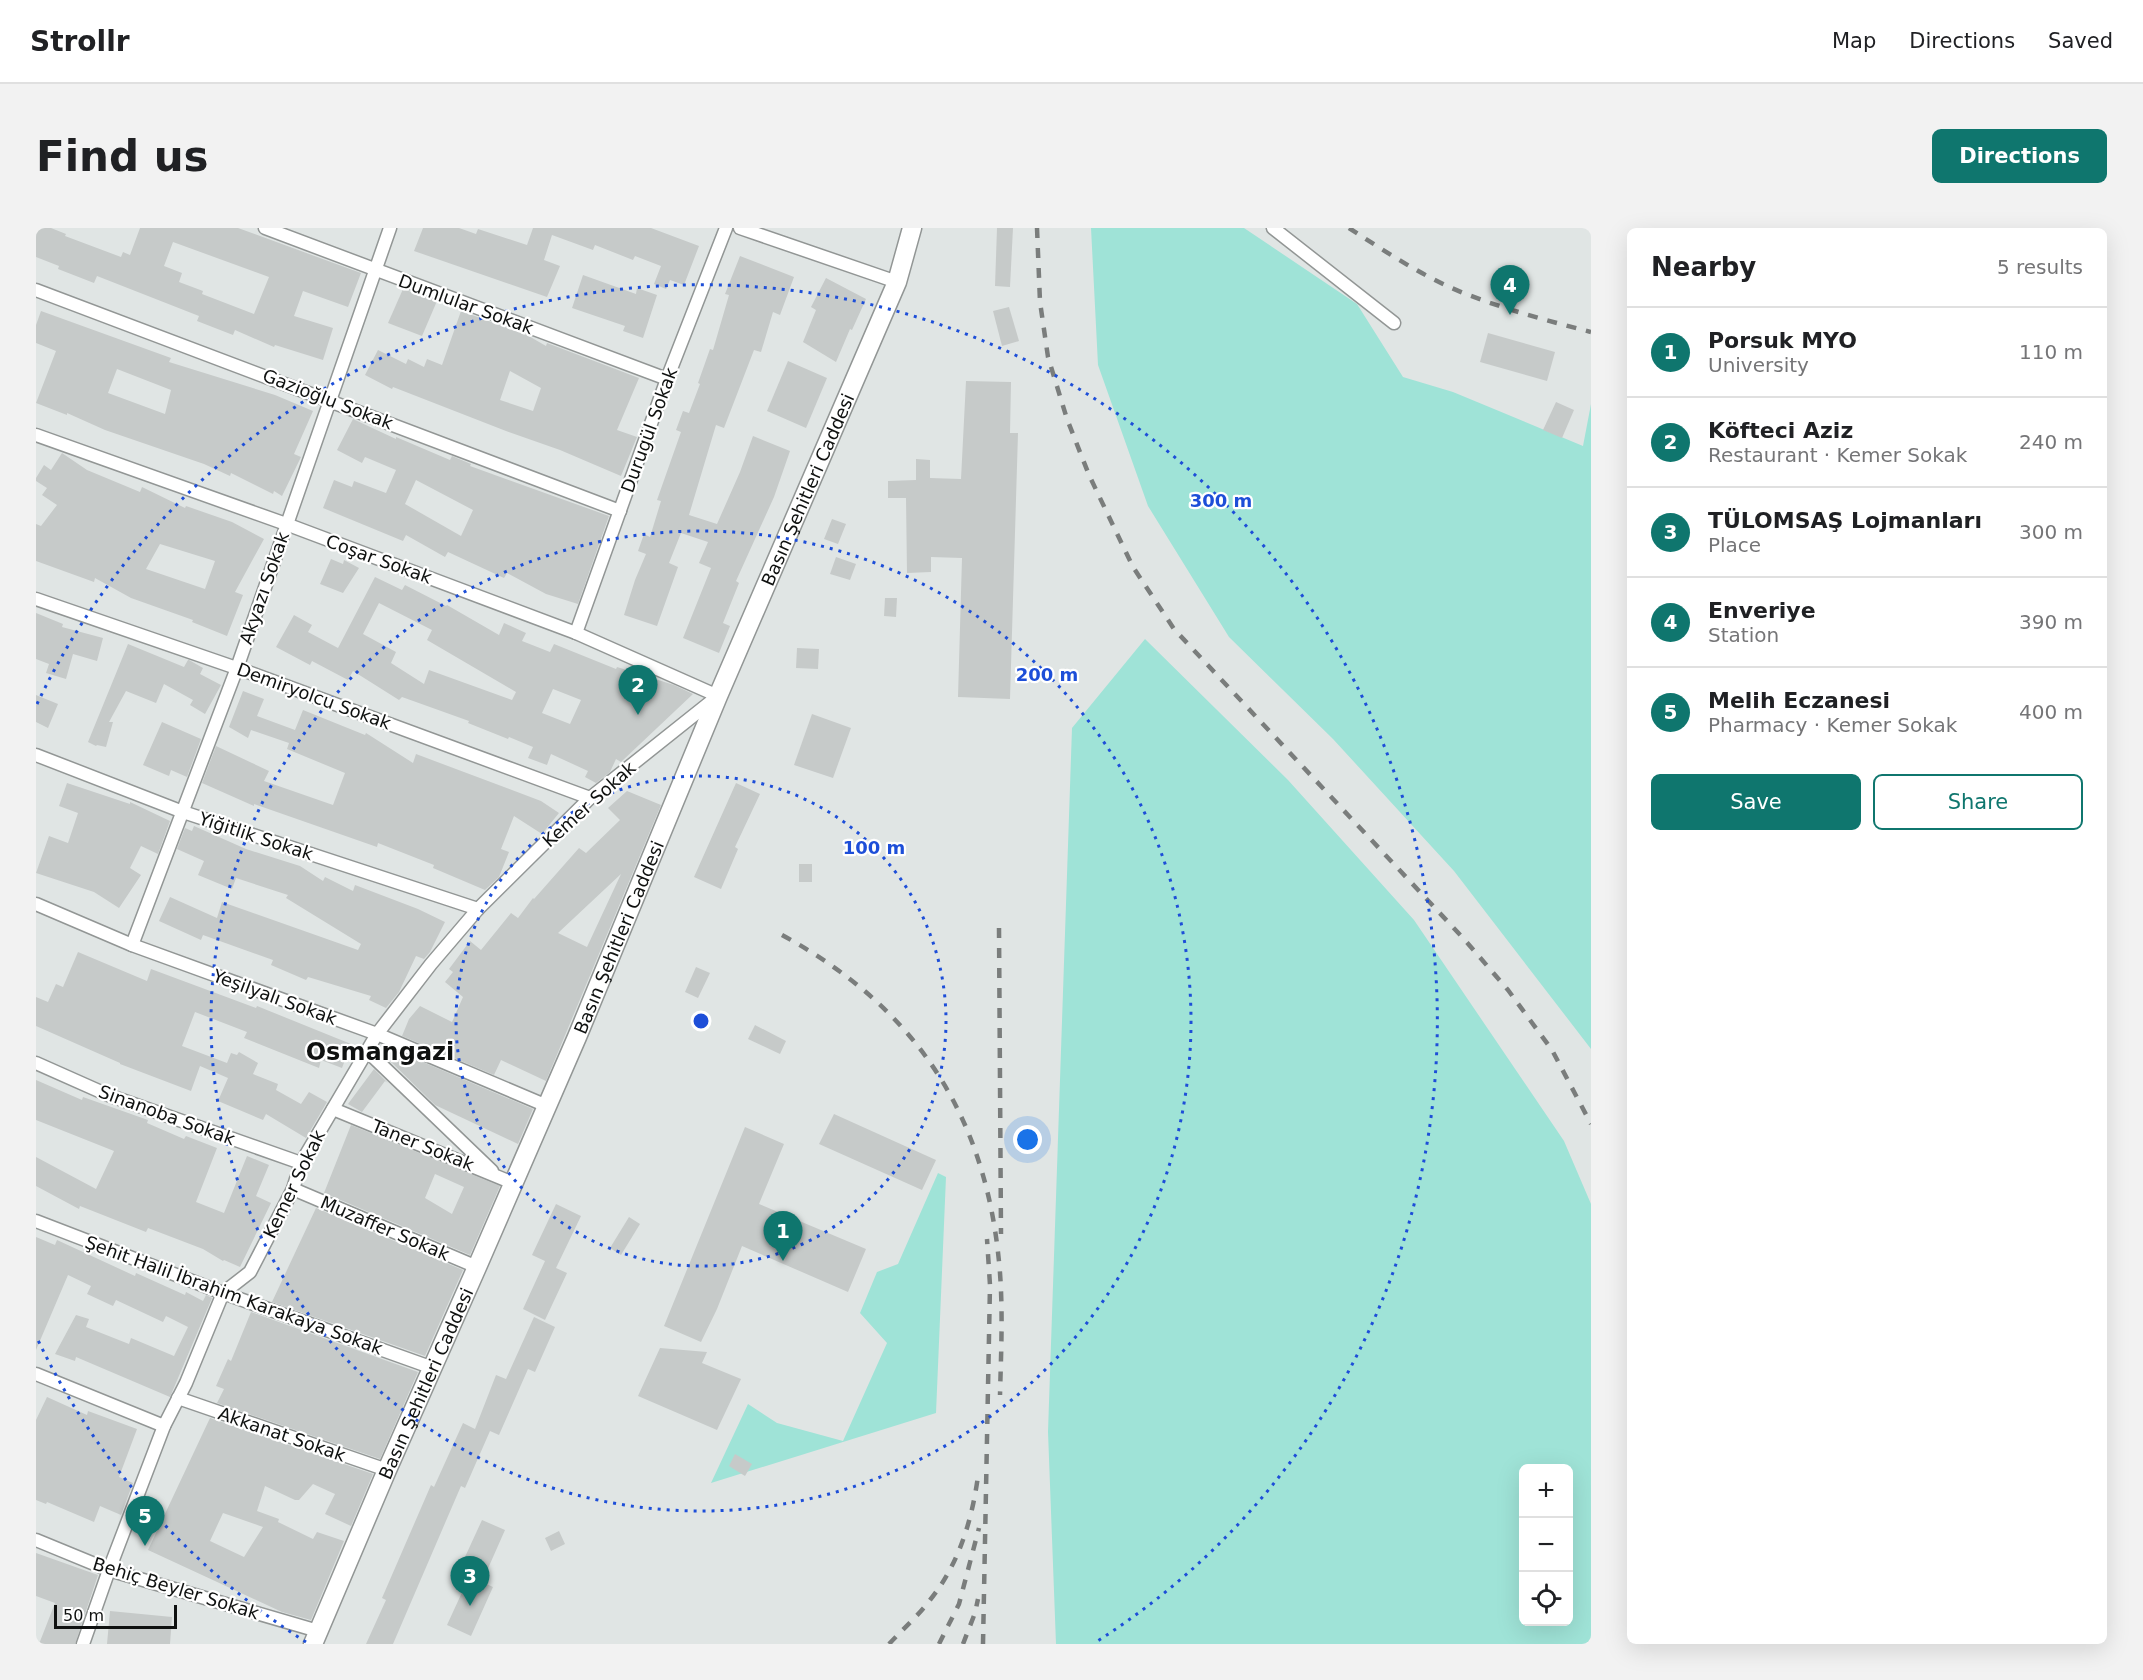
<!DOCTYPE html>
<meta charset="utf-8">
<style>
:root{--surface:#fff;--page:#f2f2f2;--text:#202124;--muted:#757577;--line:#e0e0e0;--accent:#0f766e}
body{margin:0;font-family:"DejaVu Sans",sans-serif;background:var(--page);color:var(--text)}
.controls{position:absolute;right:18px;bottom:18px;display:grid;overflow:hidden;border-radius:9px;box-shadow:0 6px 24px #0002}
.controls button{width:54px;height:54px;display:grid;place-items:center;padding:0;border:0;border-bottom:2px solid var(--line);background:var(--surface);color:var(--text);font:30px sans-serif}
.scale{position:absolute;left:18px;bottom:15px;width:123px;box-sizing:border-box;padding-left:6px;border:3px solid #0f1110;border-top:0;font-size:16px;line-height:21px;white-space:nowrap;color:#0f1110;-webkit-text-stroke:4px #fff;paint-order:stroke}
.you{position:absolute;left:992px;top:912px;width:21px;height:21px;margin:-15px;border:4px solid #fff;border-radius:50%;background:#1a73e8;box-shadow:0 0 0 9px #1a73e833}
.badge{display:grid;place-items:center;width:39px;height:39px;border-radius:50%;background:var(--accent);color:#fff;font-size:20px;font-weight:700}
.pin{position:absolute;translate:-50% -50px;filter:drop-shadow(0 2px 3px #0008)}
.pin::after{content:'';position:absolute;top:32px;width:21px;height:18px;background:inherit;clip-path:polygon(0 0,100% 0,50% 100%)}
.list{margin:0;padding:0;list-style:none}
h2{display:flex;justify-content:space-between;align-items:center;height:78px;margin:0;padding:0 24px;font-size:26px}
h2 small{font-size:20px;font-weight:400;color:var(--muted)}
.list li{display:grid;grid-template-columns:39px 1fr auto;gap:18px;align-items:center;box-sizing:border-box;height:90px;padding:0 24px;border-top:2px solid var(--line)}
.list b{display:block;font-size:22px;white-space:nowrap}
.list p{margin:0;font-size:20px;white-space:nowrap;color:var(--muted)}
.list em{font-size:20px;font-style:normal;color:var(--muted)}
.actions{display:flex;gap:12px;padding:18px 24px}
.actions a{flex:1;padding:14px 0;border:2px solid var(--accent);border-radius:9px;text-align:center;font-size:21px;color:var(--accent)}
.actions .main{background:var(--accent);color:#fff}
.icon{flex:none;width:33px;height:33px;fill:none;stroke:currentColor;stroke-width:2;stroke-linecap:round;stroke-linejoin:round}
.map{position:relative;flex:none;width:1555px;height:1416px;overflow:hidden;border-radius:9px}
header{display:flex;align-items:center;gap:36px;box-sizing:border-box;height:84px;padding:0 30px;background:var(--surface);border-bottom:2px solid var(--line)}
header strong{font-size:28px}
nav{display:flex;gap:33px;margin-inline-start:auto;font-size:21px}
.intro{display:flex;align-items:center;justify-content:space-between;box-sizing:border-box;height:144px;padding:0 36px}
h1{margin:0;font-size:42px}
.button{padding:15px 27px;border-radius:9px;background:var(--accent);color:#fff;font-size:21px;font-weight:700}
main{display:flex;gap:36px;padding:0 36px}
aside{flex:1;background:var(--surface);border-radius:9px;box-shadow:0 6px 24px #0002}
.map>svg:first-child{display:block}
</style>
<header>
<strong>Strollr</strong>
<nav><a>Map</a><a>Directions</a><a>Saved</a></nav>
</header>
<div class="intro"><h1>Find us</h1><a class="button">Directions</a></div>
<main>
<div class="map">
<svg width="1555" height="1416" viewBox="0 0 1555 1416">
<rect width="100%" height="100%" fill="#e0e5e4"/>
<g fill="#9fe3d7" fill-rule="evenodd">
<path d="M1055,0H1208L1321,76L1367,149L1417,164L1547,218L1555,176V821L1418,643L1297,511L1193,409L1112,278L1062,137Z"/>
<path d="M1109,411L1252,552L1378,692L1528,913L1555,976V1416H1020L1012,1204L1036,500ZM1488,1240H1532V1394H1488Z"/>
<path d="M902,945L910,949L900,1185L675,1255L712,1176L741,1195L807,1213L851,1115L824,1085L841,1044L862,1036Z"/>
</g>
<g fill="#c6cac9" fill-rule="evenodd">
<path d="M0,0H15L30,6L29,8L85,29L87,24L94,27L104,0H202L325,45L312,79L267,63L258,88L297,100L287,132L239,117L238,119L199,102L197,107L161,93L163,88L61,48L58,55L22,41L23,38L0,29ZM137,14L233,49L218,86L166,66L167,63L143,54L146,45L128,38Z"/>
<path d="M387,0H423L440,6L442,1L491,17L497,0H615L663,18L648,57L634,52L630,61L618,56L625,38L599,28L597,32L559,17L557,22L516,7L508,32L524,38L511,69L378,23Z"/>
<path d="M961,0H977L974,59L959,58Z"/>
<path d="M704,28L758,49L744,87L737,84L725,124L718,122L688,200L680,197L653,287L681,296L704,244L717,208L754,223L738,269L700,353L703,355L687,395L694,398L683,425L647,410L675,340L663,335L672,314L645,305L633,335L642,339L621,398L588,387L599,352L610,326L602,323L608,306L614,309L625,273L621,272L645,204L640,202L647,183L653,185L664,156L662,155L674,121L677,122L693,67L689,66Z"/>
<path d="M547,47L600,66L601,60L621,67L607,110L587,103L589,98L536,80Z"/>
<path d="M790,50L830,71L816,102L814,101L800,134L767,114L780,82L775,79Z"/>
<path d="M367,61L401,73L386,108L352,95Z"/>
<path d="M973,79L983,113L966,118L957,83Z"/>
<path d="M5,83L135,130L133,134L239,167L277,183L258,226L265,229L246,268L238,263L237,266L195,245L194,248L168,236L69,202L31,185V187L0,175L20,123L0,115V97ZM81,141L135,162L129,186L72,165Z"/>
<path d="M425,83L491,107L510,118L511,115L603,150L581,202L601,209L585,248L524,222L470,203L357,159L356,161L329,147L342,122L370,136L372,131L388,139L391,131L406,137ZM474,143L505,160L497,183L464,172Z"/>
<path d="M1452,105L1519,124L1511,153L1444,134Z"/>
<path d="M752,133L791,150L770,200L731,183Z"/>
<path d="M930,153L975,154L974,205H982L974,471L922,469L926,330L895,329V344L871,345L870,270H852V253L880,252V231L894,232V250L925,251Z"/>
<path d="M1520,174L1538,182L1526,210L1507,202Z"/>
<path d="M317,191L360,211V209L414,232L416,228L435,236L434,238L573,288L542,376L510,366L471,345L468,350L412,324L409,329L370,307L367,313L287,280L298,252L316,259L318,253L350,265L360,242L329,229L326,235L301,222ZM380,252L437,282L425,308L369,276Z"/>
<path d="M26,225L51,242L104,264L106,259L149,280L150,278L196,294L228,311L199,364L207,367L191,408L156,394L157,392L95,370L59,350L58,354L0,333V296L5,298L21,277L6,267L11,260L0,253V250L8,237L15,242ZM124,316L179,333L169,361L110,341Z"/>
<path d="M796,291L810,296L802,316L788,311Z"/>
<path d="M800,329L820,336L814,352L794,346Z"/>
<path d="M295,331L307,336L308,332L323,340L307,365L284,356Z"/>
<path d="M339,349L366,362L369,357L410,378L411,377L463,407L468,395L490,405L486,413L514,424L518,416L580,441L581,439L638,457L657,466L585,534L580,531L574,544L560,555L549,549L552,543L515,526L511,537L492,530L497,519L473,509L472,511L432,495L433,493L366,469L363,472L317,443L312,452L276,433L274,437L240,419L258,387L276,397L272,404L302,420ZM343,375L396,402L391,412L480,464L476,472L393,442L388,456L355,435L360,424L327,406ZM517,461L545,472L534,496L506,485Z"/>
<path d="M849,370H861L860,389L848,388Z"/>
<path d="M0,385L27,396L26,399L67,410L61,433L37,426L30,451L10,445L13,436L0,431Z"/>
<path d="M92,416L148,439L152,432H153L167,440L164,446L185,457L169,486L154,477L157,472L128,456L120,475L90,463L73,494H77L70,519L61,517L60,518L52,514Z"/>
<path d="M761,420L783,421L782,441L760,440Z"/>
<path d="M207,463L228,471L221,488L259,502L267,482L329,507L330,505L377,535L380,526L505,573L523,585L506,606L478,588L465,621L473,624L463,649L449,662L397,640L398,637L342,615L341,619L218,576V578L166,555L180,518L233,543L228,553L297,577L309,545L251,521L253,515L215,502L212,510L193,499Z"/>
<path d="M0,467L22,476L12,500L0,494Z"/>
<path d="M776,486L815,500L797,550L758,537Z"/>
<path d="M126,494L165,511L151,549L135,542L133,548L107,537Z"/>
<path d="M31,555L94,576V574L134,593L122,626L105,618L94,640L105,647L83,680L58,664L0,645L13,608L32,615L42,585L23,578Z"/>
<path d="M700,555L724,566L699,619L702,621L685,661L658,649Z"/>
<path d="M591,563L625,577L510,853L465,832L458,847L366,808L373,791L384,778L416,794L427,769L409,754L417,744L413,741L434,713L445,722L475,685L482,690L497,670L498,671L543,620L550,625L584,592L572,580ZM585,646L551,719L522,705Z"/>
<path d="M158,598L210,621L264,638L287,653L289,649L317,663L319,657L382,681L409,694L394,724L388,731L380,728L363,764L350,780L333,772L335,768L272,749L270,752L235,737L237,732L167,707L165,712L123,693L134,669L181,690L186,674L322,722L325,716L250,670L252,667L200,650L196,661L162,647L168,633L141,621L149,600L156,603Z"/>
<rect x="763" y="636" width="13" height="18"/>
<path d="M42,724L111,753L115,741L220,780L221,778L315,816L306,840L285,832L283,840L208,810L211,804L159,784L146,818L191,835L195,825L201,827L203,824L222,835L217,846L242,856L240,862L265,876L273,864L291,874L270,910L230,886L227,892L182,873L192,850L164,838L155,863L84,836V835L0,798V769L12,774L20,756L27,759Z"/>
<path d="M660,739L674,745L662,770L649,764Z"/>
<path d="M719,797L750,813L744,826L712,811Z"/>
<path d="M354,820L497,881L482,916L399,877L349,828Z"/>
<path d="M338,841L352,855L349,853L326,884L312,876Z"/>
<path d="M0,852L46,872L47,869L112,892L111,895L148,911L150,908L181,920L160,974L188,985L211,928L233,937L220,968L235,975L204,1039L188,1032L187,1033L167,1021L112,1000L110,1004L44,978L43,981L0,958V929L60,961L78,923L0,892Z"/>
<path d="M798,886L900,932L886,962L783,916Z"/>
<path d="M315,897L464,958L434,1027L288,965ZM399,946L428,959L416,986L389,970Z"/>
<path d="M709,899L748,916L723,976L830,1021L812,1064L706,1018L681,1081L665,1114L628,1098Z"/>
<path d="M520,976L545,988L520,1040L531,1045L509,1092L487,1081L509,1033L496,1027Z"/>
<path d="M280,980L427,1042L389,1128L236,1074Z"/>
<path d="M593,989L604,996L585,1027L574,1020Z"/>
<path d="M0,1009L19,1017L21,1012L99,1048L100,1045L149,1067L150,1064L167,1073L170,1067L176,1070L134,1169L40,1129L39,1133L19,1126L40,1087L53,1091L50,1099L93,1116L95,1110L138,1128L152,1099L130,1088L127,1094L80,1072L77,1078L51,1066L55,1058L32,1047L0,1122Z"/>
<path d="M215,1084L382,1144L344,1231L181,1175L188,1161L180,1158L192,1131L195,1133Z"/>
<path d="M498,1089L519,1099L499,1144L492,1141L463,1207L454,1203L429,1260L425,1258L357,1416H330L350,1372L346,1370L395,1257L398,1259L427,1195L439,1201L460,1147L470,1151Z"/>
<path d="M624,1120L671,1124L666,1135L705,1151L681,1202L602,1168Z"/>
<path d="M11,1169L51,1187L52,1183L101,1201L83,1249L97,1255L85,1287L64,1278L58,1294L11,1274L10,1276L0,1272V1192Z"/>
<path d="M174,1190L337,1246L315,1298L289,1286L299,1266L277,1256L263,1272H259L229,1258L221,1283L243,1291L242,1294L277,1311L281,1304L308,1313L275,1392L246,1384L112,1322ZM187,1285L227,1299L208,1329L174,1313Z"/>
<path d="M699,1226L716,1236L709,1248L693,1238Z"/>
<path d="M446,1292L469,1302L446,1354L457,1359L435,1408L411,1397L434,1347L423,1342Z"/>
<path d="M523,1303L529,1316L515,1323L509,1310Z"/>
<path d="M0,1325L62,1347L39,1416H3L19,1375L0,1368Z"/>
<path d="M74,1383L136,1389L134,1416H71Z"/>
</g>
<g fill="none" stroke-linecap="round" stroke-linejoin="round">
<g stroke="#929695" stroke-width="15">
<g id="minor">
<path d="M229,0L631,151"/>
<path d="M704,0L861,54"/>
<path d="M1237,0L1358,95"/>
<path d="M0,62L584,283"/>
<path d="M0,207L250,296L540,405L682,468L554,570L442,681L395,736L341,806L265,935L257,961L214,1044L187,1065L150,1155L128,1198L73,1342L47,1416"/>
<path d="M0,371L212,444L554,570"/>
<path d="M540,405L631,151L690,0"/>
<path d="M0,527L147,584L442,681"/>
<path d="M0,676L96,717L341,806L511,878"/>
<path d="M96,717L201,440L354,0"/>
<path d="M331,823L456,943"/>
<path d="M0,835L72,867L265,935"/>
<path d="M297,881L477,955"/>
<path d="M257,961L441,1039"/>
<path d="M0,993L187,1065L397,1140"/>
<path d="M0,1146L128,1198"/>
<path d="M142,1170L351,1242"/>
<path d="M0,1312L73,1342L282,1403"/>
</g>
</g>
<g stroke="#929695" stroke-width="21">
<g id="secondary">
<path id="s1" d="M277,1416L351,1242L441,1039L541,809L682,468L861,54L876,0"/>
</g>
</g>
<use href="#minor" stroke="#fff" stroke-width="12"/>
<use href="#secondary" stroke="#fff" stroke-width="18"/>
<g stroke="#7a7d7c" stroke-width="4.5" stroke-dasharray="10 10" stroke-linecap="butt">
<path d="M1001,0L1004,74L1012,129L1031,191L1053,247L1097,339L1138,401L1428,711L1472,762L1516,822L1555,896"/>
<path d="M1313,0C1350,24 1389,50 1430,66C1471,82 1513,93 1555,104"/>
<path d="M963,700L965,1006"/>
<path d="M746,707C882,781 952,890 964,1045C967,1086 965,1127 964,1167"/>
<path d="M853,1416C867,1401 882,1388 894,1372C923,1336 936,1292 942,1248"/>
<path d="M903,1416L923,1376L943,1300"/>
<path d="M927,1416L939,1385L942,1371"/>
<path d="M947,1416L954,1057L951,1011"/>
</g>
</g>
<g fill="none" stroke="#1d4ed8" stroke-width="3" stroke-dasharray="3 6">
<circle cx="665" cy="793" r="245"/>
<circle cx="665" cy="793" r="490"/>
<path d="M270 1414A736 736 0 0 1 1 1110M1 476A736 736 0 1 1 1060 1414"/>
</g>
<g text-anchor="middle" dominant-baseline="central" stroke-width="4.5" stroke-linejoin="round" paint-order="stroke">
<g font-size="18" fill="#0f1110" stroke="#fff">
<text transform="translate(430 76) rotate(20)">Dumlular Sokak</text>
<text transform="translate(292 171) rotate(21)">Gazioğlu Sokak</text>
<text transform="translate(613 202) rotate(-70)">Durugül Sokak</text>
<text stroke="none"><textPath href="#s1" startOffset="1256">Basın Şehitleri Caddesi</textPath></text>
<text transform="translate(343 331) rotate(20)">Coşar Sokak</text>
<text transform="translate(228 360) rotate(-71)">Akyazı Sokak</text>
<text transform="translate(278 468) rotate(20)">Demiryolcu Sokak</text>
<text transform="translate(553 576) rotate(-42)">Kemer Sokak</text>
<text transform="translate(220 608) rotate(18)">Yiğitlik Sokak</text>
<text stroke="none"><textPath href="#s1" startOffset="770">Basın Şehitleri Caddesi</textPath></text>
<text transform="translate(239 769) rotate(20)">Yeşilyalı Sokak</text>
<text transform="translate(131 887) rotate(20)">Sinanoba Sokak</text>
<text transform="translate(387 917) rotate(22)">Taner Sokak</text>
<text transform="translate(258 956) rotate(-64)">Kemer Sokak</text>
<text transform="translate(349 1000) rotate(23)">Muzaffer Sokak</text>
<text transform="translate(198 1067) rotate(20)">Şehit Halil İbrahim Karakaya Sokak</text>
<text stroke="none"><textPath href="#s1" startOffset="284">Basın Şehitleri Caddesi</textPath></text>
<text transform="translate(246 1206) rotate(19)">Akkanat Sokak</text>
<text transform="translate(140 1360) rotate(17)">Behiç Beyler Sokak</text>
</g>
<g font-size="24" font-weight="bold" fill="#0f1110" stroke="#fff">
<text x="344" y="824">Osmangazi</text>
</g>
</g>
<circle cx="665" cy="793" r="9" fill="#1d4ed8" stroke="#fff" stroke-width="3"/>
<g font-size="18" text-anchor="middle" font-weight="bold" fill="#1d4ed8" stroke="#fff" stroke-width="4.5" stroke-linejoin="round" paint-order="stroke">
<text x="1185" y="279">300 m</text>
<text x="1011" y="453">200 m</text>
<text x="838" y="626">100 m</text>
</g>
</svg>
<div class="controls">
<button>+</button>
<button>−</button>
<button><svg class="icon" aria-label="locate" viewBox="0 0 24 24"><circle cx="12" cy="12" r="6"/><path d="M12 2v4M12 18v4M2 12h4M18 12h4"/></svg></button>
</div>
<div class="scale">50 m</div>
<div class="you"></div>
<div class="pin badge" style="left:747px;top:1033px">1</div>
<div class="pin badge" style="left:602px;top:487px">2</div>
<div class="pin badge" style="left:434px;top:1378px">3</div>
<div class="pin badge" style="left:1474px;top:87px">4</div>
<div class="pin badge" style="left:109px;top:1318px">5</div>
</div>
<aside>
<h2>Nearby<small>5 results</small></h2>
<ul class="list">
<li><span class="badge">1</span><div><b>Porsuk MYO</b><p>University</p></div><em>110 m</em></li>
<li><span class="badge">2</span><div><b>Köfteci Aziz</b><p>Restaurant · Kemer Sokak</p></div><em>240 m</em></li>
<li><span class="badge">3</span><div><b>TÜLOMSAŞ Lojmanları</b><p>Place</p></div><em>300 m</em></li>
<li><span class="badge">4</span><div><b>Enveriye</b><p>Station</p></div><em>390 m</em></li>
<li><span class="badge">5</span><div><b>Melih Eczanesi</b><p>Pharmacy · Kemer Sokak</p></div><em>400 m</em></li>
</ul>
<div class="actions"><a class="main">Save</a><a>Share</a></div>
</aside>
</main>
